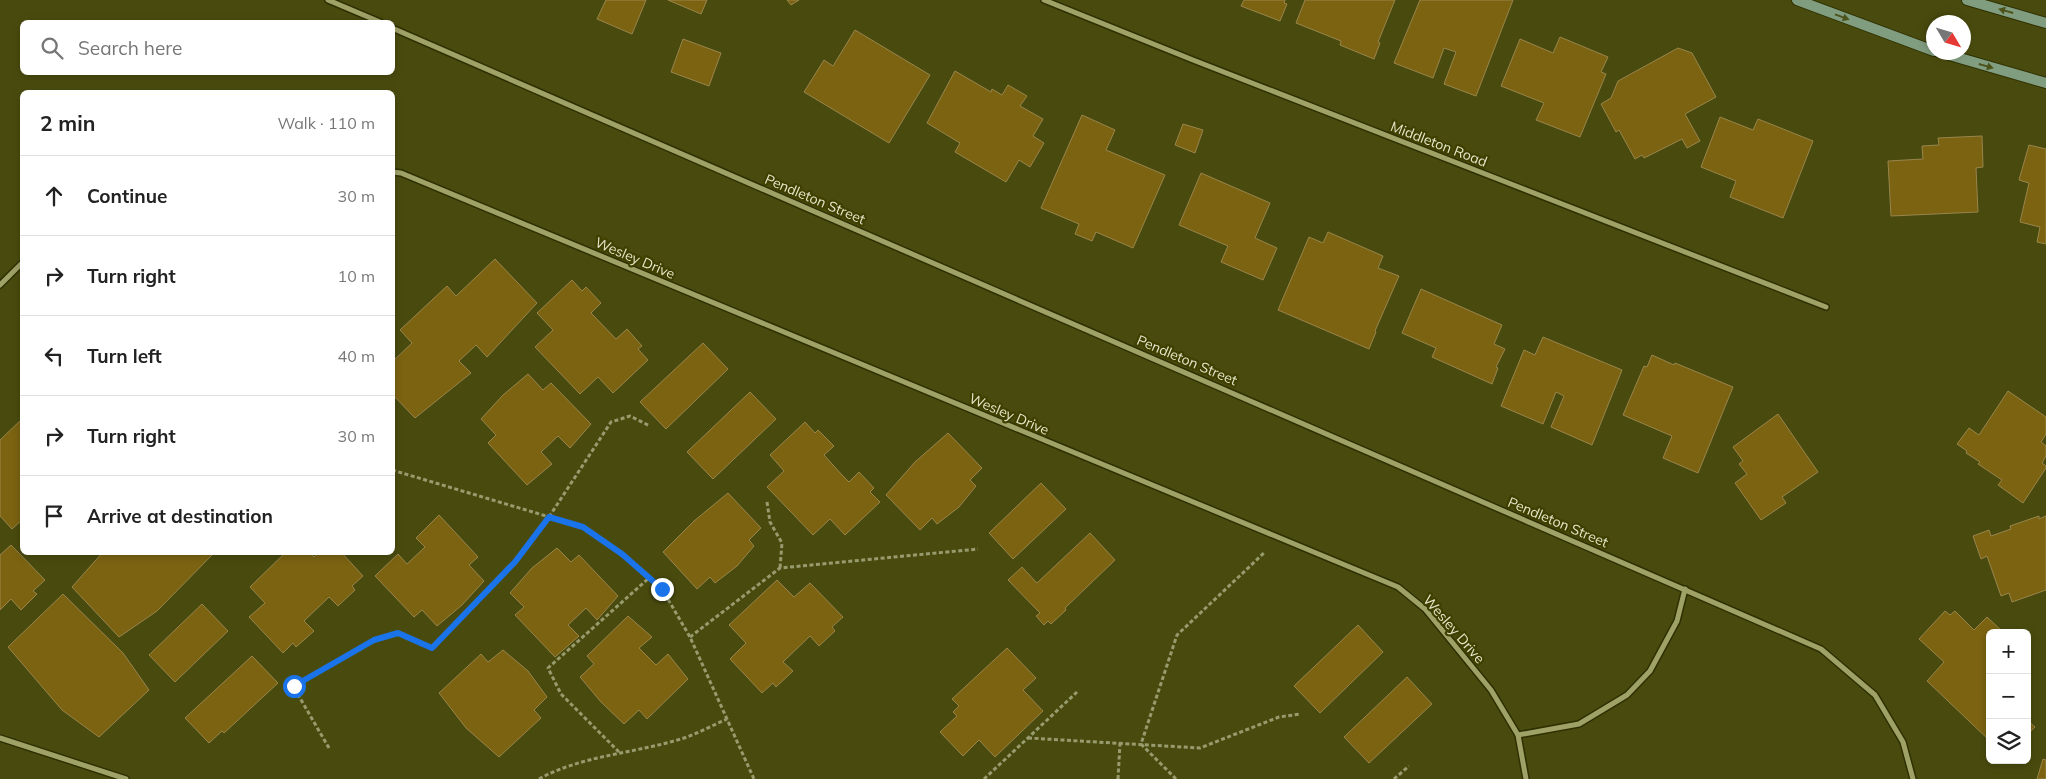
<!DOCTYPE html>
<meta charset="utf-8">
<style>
:root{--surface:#fff;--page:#f6f6f6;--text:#222;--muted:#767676;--line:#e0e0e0}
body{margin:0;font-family:Mulish,sans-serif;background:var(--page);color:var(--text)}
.controls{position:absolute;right:15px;bottom:15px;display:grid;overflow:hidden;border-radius:8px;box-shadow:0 2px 8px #0003}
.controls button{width:45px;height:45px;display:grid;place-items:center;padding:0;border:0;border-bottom:1px solid var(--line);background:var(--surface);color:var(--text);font:25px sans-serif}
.compass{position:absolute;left:1926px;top:15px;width:45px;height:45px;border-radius:50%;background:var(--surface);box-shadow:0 2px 8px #0003;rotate:128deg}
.stop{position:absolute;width:15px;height:15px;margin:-11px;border:4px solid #1a73e8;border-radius:50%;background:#fff}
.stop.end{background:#1a73e8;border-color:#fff;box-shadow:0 1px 5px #0008}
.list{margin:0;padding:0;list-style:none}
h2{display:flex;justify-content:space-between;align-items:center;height:65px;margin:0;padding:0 20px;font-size:21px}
h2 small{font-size:16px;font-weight:400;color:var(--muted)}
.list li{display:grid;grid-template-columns:32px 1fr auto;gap:15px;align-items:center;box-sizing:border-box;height:80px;padding:0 20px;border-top:1px solid var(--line)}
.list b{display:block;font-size:19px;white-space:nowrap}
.list em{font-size:16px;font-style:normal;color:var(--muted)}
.icon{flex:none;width:28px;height:28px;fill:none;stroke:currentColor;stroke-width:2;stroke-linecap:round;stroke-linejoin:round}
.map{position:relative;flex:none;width:2046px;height:779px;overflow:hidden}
.search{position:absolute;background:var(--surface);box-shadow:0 2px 8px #0003;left:20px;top:20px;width:375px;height:55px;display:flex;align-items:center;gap:12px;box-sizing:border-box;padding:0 18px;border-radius:8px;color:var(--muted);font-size:19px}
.panel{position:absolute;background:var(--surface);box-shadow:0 2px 8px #0003;left:20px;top:90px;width:375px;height:465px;border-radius:8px}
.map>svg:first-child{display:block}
</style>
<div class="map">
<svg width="2046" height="779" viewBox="0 0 2046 779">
<rect width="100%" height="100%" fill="#494b0e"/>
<g fill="#7b6311" stroke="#99854c">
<path d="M606,0H646L632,34L597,19Z"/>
<path d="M668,0H707L701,14Z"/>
<path d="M787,0H799L791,5Z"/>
<path d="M1244,0H1285L1284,3L1287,4L1280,21L1241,6Z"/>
<path d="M1305,0H1395L1378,42L1380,43L1374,59L1340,45L1341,41L1296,23Z"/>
<path d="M1420,0H1513L1476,96L1444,84L1456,52L1444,48L1433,78L1394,63Z"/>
<path d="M855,30L930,75L889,143L804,92L824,60L833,66Z"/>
<path d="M1560,37L1608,57L1601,72L1606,74L1580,137L1536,120L1544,103L1501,86L1520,39L1553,53Z"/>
<path d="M683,39L721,53L709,86L671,72Z"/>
<path d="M1678,48L1692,53L1716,97L1685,114L1700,141L1687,148L1682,139L1644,158L1642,155L1635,159L1619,130L1616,132L1601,104L1611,98L1618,81Z"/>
<path d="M955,71L991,92L992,89L1002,95L1008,85L1027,96L1020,106L1043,119L1033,136L1044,143L1030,167L1019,160L1006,182L955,152L960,143L927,123Z"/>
<path d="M1082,115L1115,130L1106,150L1165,175L1133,248L1096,232L1092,241L1075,234L1079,224L1041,208Z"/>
<path d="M1720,117L1753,130L1758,119L1813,141L1783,218L1730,197L1736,181L1701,167Z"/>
<path d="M1183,124L1203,130L1195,153L1175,145Z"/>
<path d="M1982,136L1983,167L1976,168L1978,212L1891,216L1888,161L1923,159L1922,146L1939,145L1938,138Z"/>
<path d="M2029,145L2046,149V244L2037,242L2040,227L2020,222L2029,183L2019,180Z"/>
<path d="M1201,173L1270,203L1255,238L1277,248L1263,280L1221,262L1228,246L1179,225Z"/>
<path d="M1328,232L1383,256L1378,268L1399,276L1375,331L1376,332L1369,349L1278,310L1309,237L1323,243Z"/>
<path d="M495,259L537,303L487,357L476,345L459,361L471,373L415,418L392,394V362L412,343L400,330L447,286L456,296Z"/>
<path d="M572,280L582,291L586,287L601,303L591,313L616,339L627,329L642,346L638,349L648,360L613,393L598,377L580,394L535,347L553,330L537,313Z"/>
<path d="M1421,289L1502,325L1494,344L1505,349L1496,367L1498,368L1492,384L1432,357L1436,348L1402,333Z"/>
<path d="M1543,337L1622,370L1592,445L1551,427L1564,396L1556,392L1543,424L1501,406L1524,350L1535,355Z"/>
<path d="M703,343L728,369L666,429L640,402Z"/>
<path d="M1652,355L1674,365L1675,363L1733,387L1698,473L1663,458L1672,436L1623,415L1644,366L1647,367Z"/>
<path d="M528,374L543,390L551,383L591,424L570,448L558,436L541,452L552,464L527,485L488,443L496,435L481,419L503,395Z"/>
<path d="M2008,391L2046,417V434L2041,442L2046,446V456L2042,463L2046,466V468L2023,503L1998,485L2002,480L1978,464L1980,462L1966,453L1967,451L1957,444L1969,428L1979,435Z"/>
<path d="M750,392L776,419L713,479L687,452Z"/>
<path d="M1778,414L1818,472L1782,497L1786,503L1761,520L1735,483L1747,474L1739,464L1743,461L1733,447Z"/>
<path d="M22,419V520L12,529L0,516V440Z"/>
<path d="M805,422L815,433L818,430L834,446L824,455L842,475L849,482L859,472L874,488L870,492L880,502L845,535L830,519L813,535L767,487L784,471L770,455Z"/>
<path d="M948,433L982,468L970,480L976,486L959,507L937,524L932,518L920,530L886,495L915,462Z"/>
<path d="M1041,483L1066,509L1013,559L989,533Z"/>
<path d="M728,493L761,528L749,540L754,546L737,566L715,583L710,577L697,589L663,552L694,521Z"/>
<path d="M439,515L478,557L469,565L484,581L462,605L437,626L422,610L414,617L375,576L398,554L407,564L425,547L416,538Z"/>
<path d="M2039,516V519L2046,516V590L2012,602L2009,593L2001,596L1987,556L1981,559L1973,536L1989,530L1991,536L2011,529L2010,526Z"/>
<path d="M1090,533L1115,560L1065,608L1066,610L1051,624L1048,621L1044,625L1036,616L1040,613L1008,580L1022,567L1037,583Z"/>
<path d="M11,545L45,580L33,591L37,594L21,610L11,599L0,610V555Z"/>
<path d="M557,548L571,562L579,555L618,596L597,620L586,608L568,625L579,636L555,657L515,615L524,607L510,593L532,568Z"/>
<path d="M103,552H215L157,611L119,637L72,587Z"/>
<path d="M286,552H310L314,557L319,552H341L363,576L352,586L355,590L338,606L329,597L304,621L314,631L296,647L293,643L283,653L249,617L265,603L250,587Z"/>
<path d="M777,580L794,597L810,583L843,617L832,627L835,631L819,646L810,636L783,662L793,671L776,687L773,683L762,693L730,659L746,643L729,625Z"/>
<path d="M63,594L123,653L149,690L99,737L62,710L8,647Z"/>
<path d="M202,604L228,631L175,682L149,655Z"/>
<path d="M1945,611L1950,615L1955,611L1974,630L1987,617L2004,633H1990V741L1927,681L1944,662L1919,639Z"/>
<path d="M628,616L652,637L639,648L656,665L668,654L688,679L647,719L639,710L624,724L601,702L580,677L594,664L587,656Z"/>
<path d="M1358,625L1383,652L1320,713L1294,686Z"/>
<path d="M1007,648L1036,678L1023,690L1043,711L995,757L979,740L963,756L940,732L957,716L953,712L959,706L952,699Z"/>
<path d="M503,650L528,671L547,697L534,710L541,718L499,757L466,728L439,693L481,654L488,662Z"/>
<path d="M252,656L278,683L224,733L222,731L209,743L185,718Z"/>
<path d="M1407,677L1432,704L1369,763L1344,737Z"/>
<path d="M2027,720L2035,727L2027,735Z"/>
<path d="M2043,759L2046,760V779H2037Z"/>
</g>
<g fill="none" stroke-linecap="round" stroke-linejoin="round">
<g stroke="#2f3002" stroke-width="8">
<g id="street">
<path d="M328,0L380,22"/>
<path d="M1044,0L1193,60L1826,307"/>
<path d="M392,28L1821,649L1875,695L1903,742L1913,779"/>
<path d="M392,172L401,173L1398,587L1425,609L1491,690L1518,735L1526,779"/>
<path d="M0,285L22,263"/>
<path d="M1518,735L1579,724L1627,695L1650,671L1677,621L1685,589"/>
<path d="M0,738L126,779"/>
</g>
</g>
<g stroke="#2f3002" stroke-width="12">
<g id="secondary">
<path d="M1797,0L1934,51"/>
<path d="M1967,0L2046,23"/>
<path d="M1939,52L2046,83"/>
</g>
</g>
<g stroke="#989b6e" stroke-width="3" stroke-dasharray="4 2.5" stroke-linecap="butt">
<path d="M392,470L583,527L621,554L662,589L690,637L754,779"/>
<path d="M767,502L770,522L782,543L780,568"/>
<path d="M690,637L780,568L978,549"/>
<path d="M1028,738L1200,748L1279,717L1301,714"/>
<path d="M329,748L293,686L374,640L398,633L432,648L515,562L549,517L611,422L630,416L650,426"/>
<path d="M619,752L561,694L548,668L649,578"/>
<path d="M539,779C582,755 638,753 684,738C699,733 713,725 727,719"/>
<path d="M984,779L1077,692"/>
<path d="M1118,779L1120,743"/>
<path d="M1176,779L1141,744L1177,635L1265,552"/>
<path d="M1394,779L1409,766"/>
</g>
<use href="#street" stroke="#9fa267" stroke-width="5"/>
<use href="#secondary" stroke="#819d80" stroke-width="10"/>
</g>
<defs><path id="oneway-solid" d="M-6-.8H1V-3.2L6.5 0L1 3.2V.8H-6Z" transform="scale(1.25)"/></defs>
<g fill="#4c531a">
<use href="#oneway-solid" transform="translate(2006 11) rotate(-164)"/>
<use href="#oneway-solid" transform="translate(1842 17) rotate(20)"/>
<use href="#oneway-solid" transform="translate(1986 66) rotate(16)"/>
</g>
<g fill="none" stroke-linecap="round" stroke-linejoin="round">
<path stroke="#1a73e8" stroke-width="6" d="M294,686L374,640L398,633L432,648L515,562L549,517L583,527L622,554L662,589"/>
</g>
<g text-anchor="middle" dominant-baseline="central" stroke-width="4.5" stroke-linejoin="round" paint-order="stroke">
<g font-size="14" fill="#e5e8ca" stroke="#3f4000">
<text transform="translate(1439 144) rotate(21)">Middleton Road</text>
<text transform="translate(815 199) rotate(23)">Pendleton Street</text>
<text transform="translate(635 258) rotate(23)">Wesley Drive</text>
<text transform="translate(1187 360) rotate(23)">Pendleton Street</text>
<text transform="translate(1009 414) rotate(23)">Wesley Drive</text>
<text transform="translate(1558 522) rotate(23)">Pendleton Street</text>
<text transform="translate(1454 629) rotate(49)">Wesley Drive</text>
</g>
</g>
</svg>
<div class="controls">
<button>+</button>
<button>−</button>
<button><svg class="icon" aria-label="layers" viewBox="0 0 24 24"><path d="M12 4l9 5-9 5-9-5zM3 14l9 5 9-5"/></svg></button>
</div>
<svg class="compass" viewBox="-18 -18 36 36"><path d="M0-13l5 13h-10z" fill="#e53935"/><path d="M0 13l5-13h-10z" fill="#767676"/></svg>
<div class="stop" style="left:294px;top:686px"></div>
<div class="stop end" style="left:662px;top:589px"></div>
<div class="search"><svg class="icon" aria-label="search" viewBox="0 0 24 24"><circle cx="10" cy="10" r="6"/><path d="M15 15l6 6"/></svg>Search here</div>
<section class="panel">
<h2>2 min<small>Walk · 110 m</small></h2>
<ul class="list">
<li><svg class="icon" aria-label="ahead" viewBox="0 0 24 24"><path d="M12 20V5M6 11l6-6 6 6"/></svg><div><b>Continue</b></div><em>30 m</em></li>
<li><svg class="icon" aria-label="right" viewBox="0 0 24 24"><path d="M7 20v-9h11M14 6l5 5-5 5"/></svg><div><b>Turn right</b></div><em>10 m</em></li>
<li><svg class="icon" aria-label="left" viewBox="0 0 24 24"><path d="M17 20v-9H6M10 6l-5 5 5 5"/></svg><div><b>Turn left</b></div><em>40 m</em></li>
<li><svg class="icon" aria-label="right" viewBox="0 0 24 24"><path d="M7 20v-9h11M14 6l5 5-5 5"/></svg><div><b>Turn right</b></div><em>30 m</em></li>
<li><svg class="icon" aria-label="arrive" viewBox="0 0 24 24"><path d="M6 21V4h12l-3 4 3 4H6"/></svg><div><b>Arrive at destination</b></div></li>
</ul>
</section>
</div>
